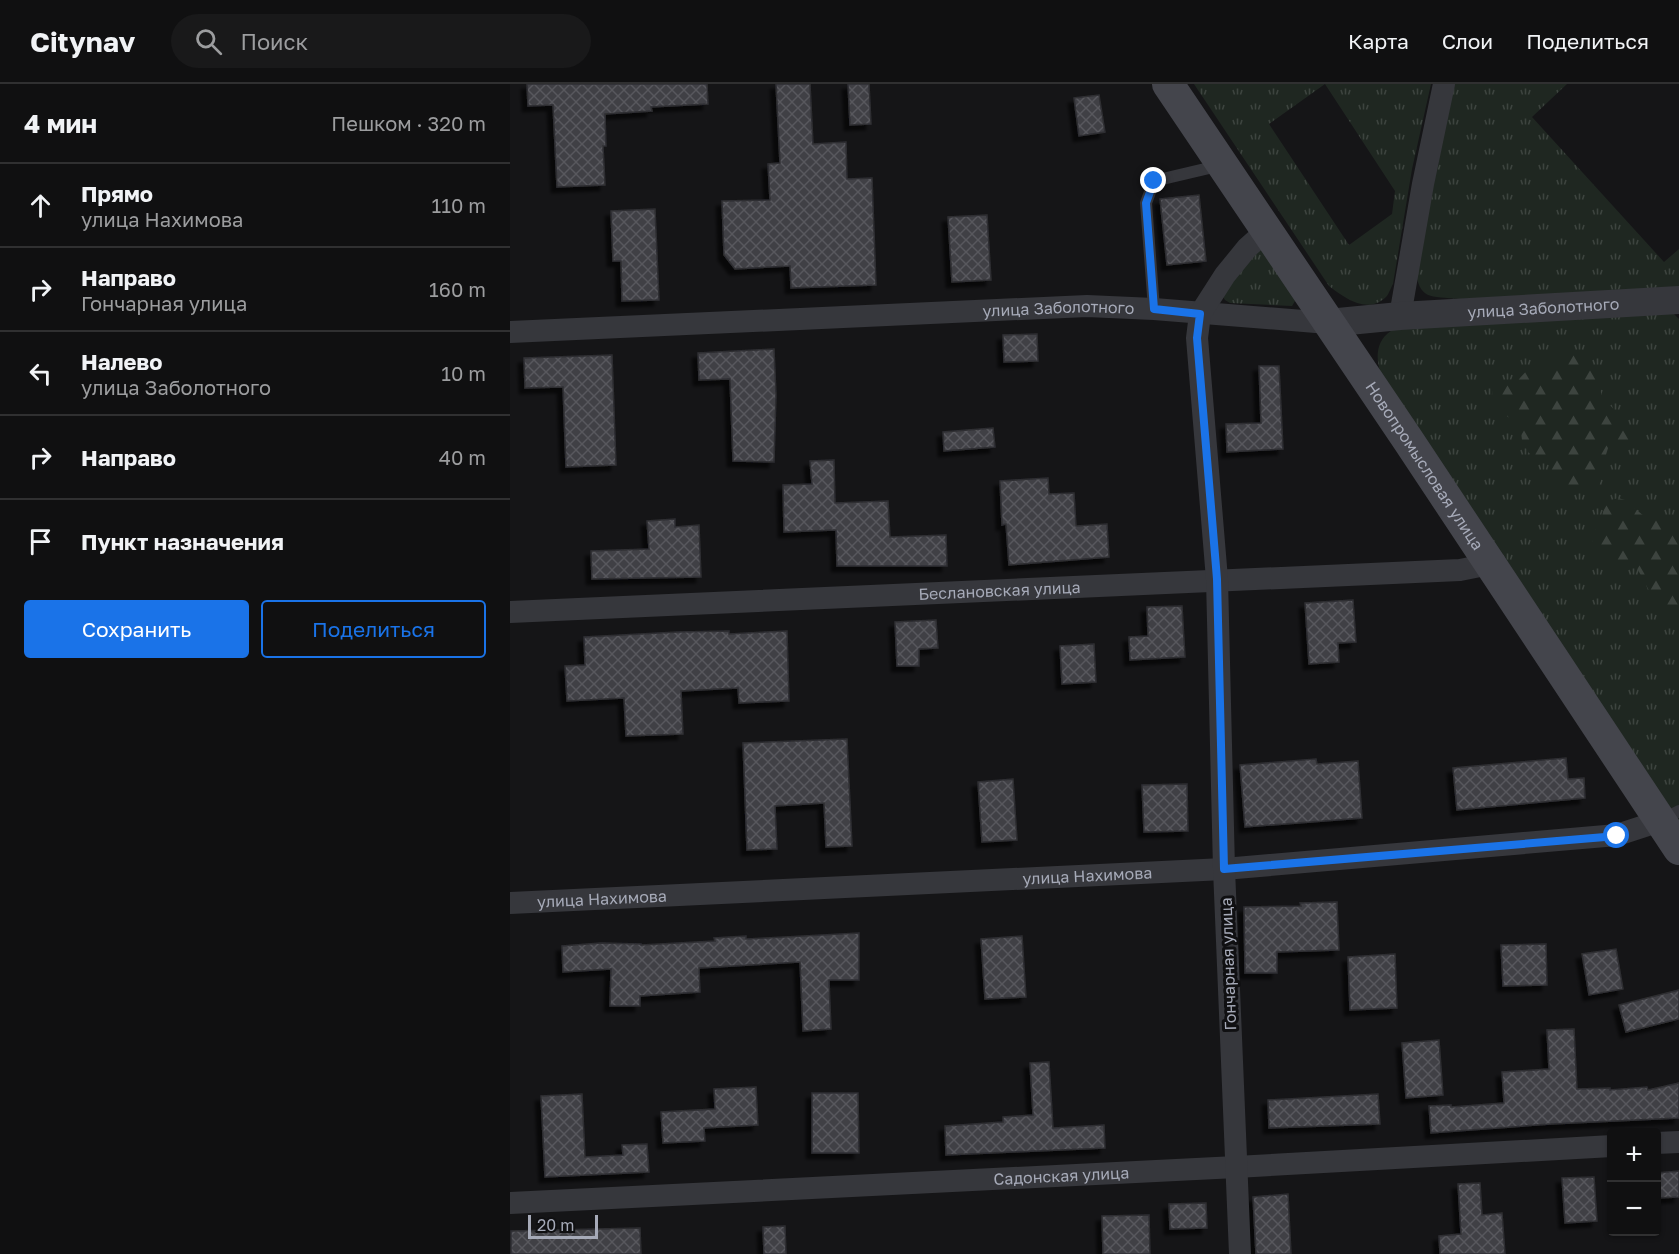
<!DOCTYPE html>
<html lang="ru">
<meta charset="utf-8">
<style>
:root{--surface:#101011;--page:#19191a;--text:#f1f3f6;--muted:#9c9d9f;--line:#303031;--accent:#1a73e8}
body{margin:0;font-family:"Golos Text",sans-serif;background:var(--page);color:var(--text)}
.controls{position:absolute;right:18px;bottom:18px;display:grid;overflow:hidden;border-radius:6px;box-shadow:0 2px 4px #0004}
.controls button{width:54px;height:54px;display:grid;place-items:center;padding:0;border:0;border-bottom:2px solid var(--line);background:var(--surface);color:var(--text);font:30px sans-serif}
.scale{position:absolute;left:18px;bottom:15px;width:70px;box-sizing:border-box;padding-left:6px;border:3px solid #a6aab8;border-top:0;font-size:16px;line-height:21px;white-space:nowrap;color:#a6aab8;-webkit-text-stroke:4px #101012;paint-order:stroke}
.stop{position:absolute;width:18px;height:18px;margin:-14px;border:4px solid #1a73e8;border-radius:50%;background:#fff}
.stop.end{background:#1a73e8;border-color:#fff;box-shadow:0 2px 6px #0008}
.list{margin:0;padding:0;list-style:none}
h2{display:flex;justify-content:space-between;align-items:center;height:78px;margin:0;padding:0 24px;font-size:26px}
h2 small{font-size:20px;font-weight:400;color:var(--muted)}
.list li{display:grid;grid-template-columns:39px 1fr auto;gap:18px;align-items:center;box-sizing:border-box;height:84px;padding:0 24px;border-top:2px solid var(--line)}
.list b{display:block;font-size:22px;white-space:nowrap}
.list p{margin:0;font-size:20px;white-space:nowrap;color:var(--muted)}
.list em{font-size:20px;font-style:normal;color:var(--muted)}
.actions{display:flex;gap:12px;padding:18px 24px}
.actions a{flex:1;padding:14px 0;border:2px solid var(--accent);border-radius:6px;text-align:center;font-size:21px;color:var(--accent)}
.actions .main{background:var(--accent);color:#fff}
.icon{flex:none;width:33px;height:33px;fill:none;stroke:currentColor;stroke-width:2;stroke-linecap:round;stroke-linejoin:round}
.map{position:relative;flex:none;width:1169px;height:1170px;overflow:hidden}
header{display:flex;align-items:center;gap:36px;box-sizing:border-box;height:84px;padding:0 30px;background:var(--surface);border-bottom:2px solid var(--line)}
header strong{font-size:28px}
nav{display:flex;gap:33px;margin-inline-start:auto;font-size:21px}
.search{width:420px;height:54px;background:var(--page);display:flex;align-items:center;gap:15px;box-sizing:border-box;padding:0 21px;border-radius:33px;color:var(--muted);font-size:22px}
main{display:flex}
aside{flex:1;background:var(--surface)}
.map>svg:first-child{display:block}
</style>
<header>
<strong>Citynav</strong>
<div class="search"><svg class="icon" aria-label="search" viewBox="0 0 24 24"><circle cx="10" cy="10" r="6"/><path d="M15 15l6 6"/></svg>Поиск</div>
<nav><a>Карта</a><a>Слои</a><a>Поделиться</a></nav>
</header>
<main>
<aside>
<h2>4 мин<small>Пешком · 320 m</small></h2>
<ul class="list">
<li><svg class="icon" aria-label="ahead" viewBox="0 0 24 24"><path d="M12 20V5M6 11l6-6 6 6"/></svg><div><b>Прямо</b><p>улица Нахимова</p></div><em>110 m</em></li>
<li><svg class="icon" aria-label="right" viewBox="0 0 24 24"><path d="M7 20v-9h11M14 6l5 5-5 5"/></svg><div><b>Направо</b><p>Гончарная улица</p></div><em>160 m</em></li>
<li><svg class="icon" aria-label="left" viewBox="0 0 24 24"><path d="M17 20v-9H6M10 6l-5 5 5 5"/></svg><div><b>Налево</b><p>улица Заболотного</p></div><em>10 m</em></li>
<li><svg class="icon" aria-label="right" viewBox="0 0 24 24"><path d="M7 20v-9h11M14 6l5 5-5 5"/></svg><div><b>Направо</b></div><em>40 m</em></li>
<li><svg class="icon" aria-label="arrive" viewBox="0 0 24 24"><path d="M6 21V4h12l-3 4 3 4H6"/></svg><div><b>Пункт назначения</b></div></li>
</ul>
<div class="actions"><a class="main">Сохранить</a><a>Поделиться</a></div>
</aside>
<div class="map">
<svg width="1169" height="1170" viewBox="0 0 1169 1170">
<defs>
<pattern id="grass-tufts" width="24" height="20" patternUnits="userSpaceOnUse" patternTransform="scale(1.5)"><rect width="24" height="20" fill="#1f2721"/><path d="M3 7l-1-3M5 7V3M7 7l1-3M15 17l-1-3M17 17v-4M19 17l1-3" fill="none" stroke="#3d443f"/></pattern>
<pattern id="forest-firs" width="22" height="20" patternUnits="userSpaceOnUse" patternTransform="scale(1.5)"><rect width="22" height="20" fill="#1f2721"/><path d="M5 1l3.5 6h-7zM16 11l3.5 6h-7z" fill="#3d443f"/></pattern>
<pattern id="building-cross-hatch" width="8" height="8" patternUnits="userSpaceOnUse" patternTransform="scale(1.5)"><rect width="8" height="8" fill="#3f3f44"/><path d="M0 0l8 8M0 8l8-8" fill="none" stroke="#58585d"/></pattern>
<filter id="shadow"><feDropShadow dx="-5.5" dy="5.5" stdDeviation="1.5" flood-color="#0009"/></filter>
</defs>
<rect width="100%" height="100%" fill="#151517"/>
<g fill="url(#grass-tufts)">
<path d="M684,0H815L759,40L839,161L882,130L885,107L815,0H921L902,85L883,200C881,203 879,210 876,213C857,231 835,214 819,202Z"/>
<path d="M941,0H1057L1022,33L1154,178L1169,165V205L950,215C920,212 909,217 905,183Z"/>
<path d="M751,165L784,213L785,217L782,222L720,219L715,216L712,211L713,205Z"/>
<path d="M1163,229L1169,235V742L872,293C866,278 864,258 881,247C884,245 891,244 895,243Z"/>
</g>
<g fill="url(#forest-firs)">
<path d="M1069,269L1077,273L1088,296L1092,313L1116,338L1124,352L1121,360L1114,363L1099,361L1094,377L1087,375L1091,396L1088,403C1074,408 1062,406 1048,403L1039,380L1034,374L1019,369L1015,362L1012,356L1010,340C993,330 975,321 985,297L1009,295L1021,282L1038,281L1052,272Z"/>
<path d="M1108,414L1115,416L1135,433L1169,431V539L1143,514L1128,486L1121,482L1104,480L1087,475C1085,468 1081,458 1082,451C1083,447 1088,443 1090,439C1096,425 1089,420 1108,414Z"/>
</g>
<g fill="url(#building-cross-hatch)" stroke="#2f2f33" stroke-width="1.5" filter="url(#shadow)">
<path d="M17,0H197L198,20L141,23L142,27L95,30L96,62H93L95,101L47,103L43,21L18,22Z"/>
<path d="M266,0H300L303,60L336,58L337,95L362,94L366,201L281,204L280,182L225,185L214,171L212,117L260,116L258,80L270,79Z"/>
<path d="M338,0H359L361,40L340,41Z"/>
<path d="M589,11L595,48L569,52L564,14Z"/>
<path d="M689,111L696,177L657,181L650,115Z"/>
<path d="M145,125L149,216L112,217L111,177H103L101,127Z"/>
<path d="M477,131L481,196L442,198L438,133Z"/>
<path d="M527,250L528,277L494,278L493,251Z"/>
<path d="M264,265L266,311L264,378L223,377L220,295L189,296L188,269Z"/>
<path d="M102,271L106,381L56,383L53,303L15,304L14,274Z"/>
<path d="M749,282H769L773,365L717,368L716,340L751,339Z"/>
<path d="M483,344L485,363L434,367L433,348Z"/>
<path d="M324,376L325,419L378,417L380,453L436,451L437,482H327L326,446L274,448L273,401L302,400L300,377Z"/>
<path d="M538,394L539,410L564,409L566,442L597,440L599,473L499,481L496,440L492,441L490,397Z"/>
<path d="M165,435V443L189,441L191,493L82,495L81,467L139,465L137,437Z"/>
<path d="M843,516L846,558L828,559L829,578L799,580L795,519Z"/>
<path d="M672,522L675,573L620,576L619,553L638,552L637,523Z"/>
<path d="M426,536L428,564L409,565V582H387L385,538Z"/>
<path d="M219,547V550L277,547L279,617L229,619L228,604L171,607L173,650L116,652L114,614L57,617L55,582L75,581L74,553L168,548Z"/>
<path d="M584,560L586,598L552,600L550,562Z"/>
<path d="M337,655L342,762L316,763L314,719L265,722L267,765L237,766L233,659Z"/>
<path d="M1056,674L1058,695L1074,694L1075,714L947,726L943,684Z"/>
<path d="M806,675L807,680L848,677L852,734L735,743L730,681Z"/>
<path d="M503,695L507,756L472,758L468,698Z"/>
<path d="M677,700L678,747L634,748L632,701Z"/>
<path d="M827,818L829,866L767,868V889H735L734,823L791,822L790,819Z"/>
<path d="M349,849V896H319L321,945L293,947L290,878L189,884L190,908L130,912V922H100L101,885L53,888L52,862L91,859L131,860V861L205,857L204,854L236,852V855Z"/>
<path d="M512,852L516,913L475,915L471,855Z"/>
<path d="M1036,860L1037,901L993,902L991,861Z"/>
<path d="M1106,865L1113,905L1079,911L1072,870Z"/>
<path d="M885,870L887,924L840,926L838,873Z"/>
<path d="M1169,906V935L1116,948L1109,921Z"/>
<path d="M1064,945L1067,1005L1100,1004V1006L1137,1003L1138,1006L1169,999V1034L1041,1040L921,1049L919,1022L941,1021V1023L994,1019L992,988L1039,985L1037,946Z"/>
<path d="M929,956L933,1011L896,1014L892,959Z"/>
<path d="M539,978L543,1044L594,1041L595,1064L436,1071L435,1042L493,1038V1033L523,1031L520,979Z"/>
<path d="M246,1003L248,1041L194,1044L195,1057L153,1059L151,1028L205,1025L204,1005Z"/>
<path d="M302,1009H348L349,1069H302Z"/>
<path d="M72,1010L75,1073L113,1071L112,1061L137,1060L139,1088L35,1093L31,1012Z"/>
<path d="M868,1010L870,1040L759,1044L758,1016Z"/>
<path d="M1169,1087V1113L1146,1114V1089Z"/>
<path d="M1084,1093L1087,1137L1055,1139L1052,1094Z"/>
<path d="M970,1099L972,1131L992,1129L995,1170H930L929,1152L951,1150L948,1100Z"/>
<path d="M778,1110L781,1170H746L743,1113Z"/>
<path d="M696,1119L697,1144L660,1145L659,1120Z"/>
<path d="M639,1131L640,1170H593L592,1132Z"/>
<path d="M275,1142L276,1170H254L253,1143Z"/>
<path d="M130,1144L131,1170H1V1147Z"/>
</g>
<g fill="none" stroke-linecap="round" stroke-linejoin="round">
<g stroke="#36373c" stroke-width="12">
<path d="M644,225L636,119L644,97L712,81"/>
<path d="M1151,736L1169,727"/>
</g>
<g stroke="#36373c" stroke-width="22">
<path d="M890,232L913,100L934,0"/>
<path id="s1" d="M0,248L577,222L644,225L818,239"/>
<path id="s2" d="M0,528L950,486L980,480"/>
<path id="s3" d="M0,819L714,785L1107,751L1150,737"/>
<path d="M1146,1059L1169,1058"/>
<path id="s4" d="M0,1119L726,1083L1102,1062"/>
<path d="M730,1170L714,785L707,495L687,254L690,230L715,191L737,164L756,147"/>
</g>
<path stroke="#36373c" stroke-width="28" id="s5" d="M818,239L890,232L1169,216"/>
<path stroke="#44454c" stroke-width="32" id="s6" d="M658,0L898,356L1169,765"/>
</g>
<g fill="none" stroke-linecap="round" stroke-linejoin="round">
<path stroke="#1a73e8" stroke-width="8" d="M644,97L636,119L644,225L690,230L687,254L707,495L714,785L1107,752"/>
</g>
<g text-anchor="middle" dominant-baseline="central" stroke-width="6" stroke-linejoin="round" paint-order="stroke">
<g font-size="16" fill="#a6aab8" stroke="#101012">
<text stroke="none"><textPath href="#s5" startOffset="216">улица Заболотного</textPath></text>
<text stroke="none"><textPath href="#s1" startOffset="549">улица Заболотного</textPath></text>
<text stroke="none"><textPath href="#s6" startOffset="460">Новопромысловая улица</textPath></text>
<text stroke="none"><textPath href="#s2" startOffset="490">Беслановская улица</textPath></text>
<text stroke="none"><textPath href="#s3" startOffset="578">улица Нахимова</textPath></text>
<text stroke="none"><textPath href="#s3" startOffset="92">улица Нахимова</textPath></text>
<text transform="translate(718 880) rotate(-92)">Гончарная улица</text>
<text stroke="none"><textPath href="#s4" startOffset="552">Садонская улица</textPath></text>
</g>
</g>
</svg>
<div class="controls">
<button>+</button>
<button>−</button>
</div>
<div class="scale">20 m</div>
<div class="stop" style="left:1107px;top:752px"></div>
<div class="stop end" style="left:644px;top:97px"></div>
</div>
</main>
